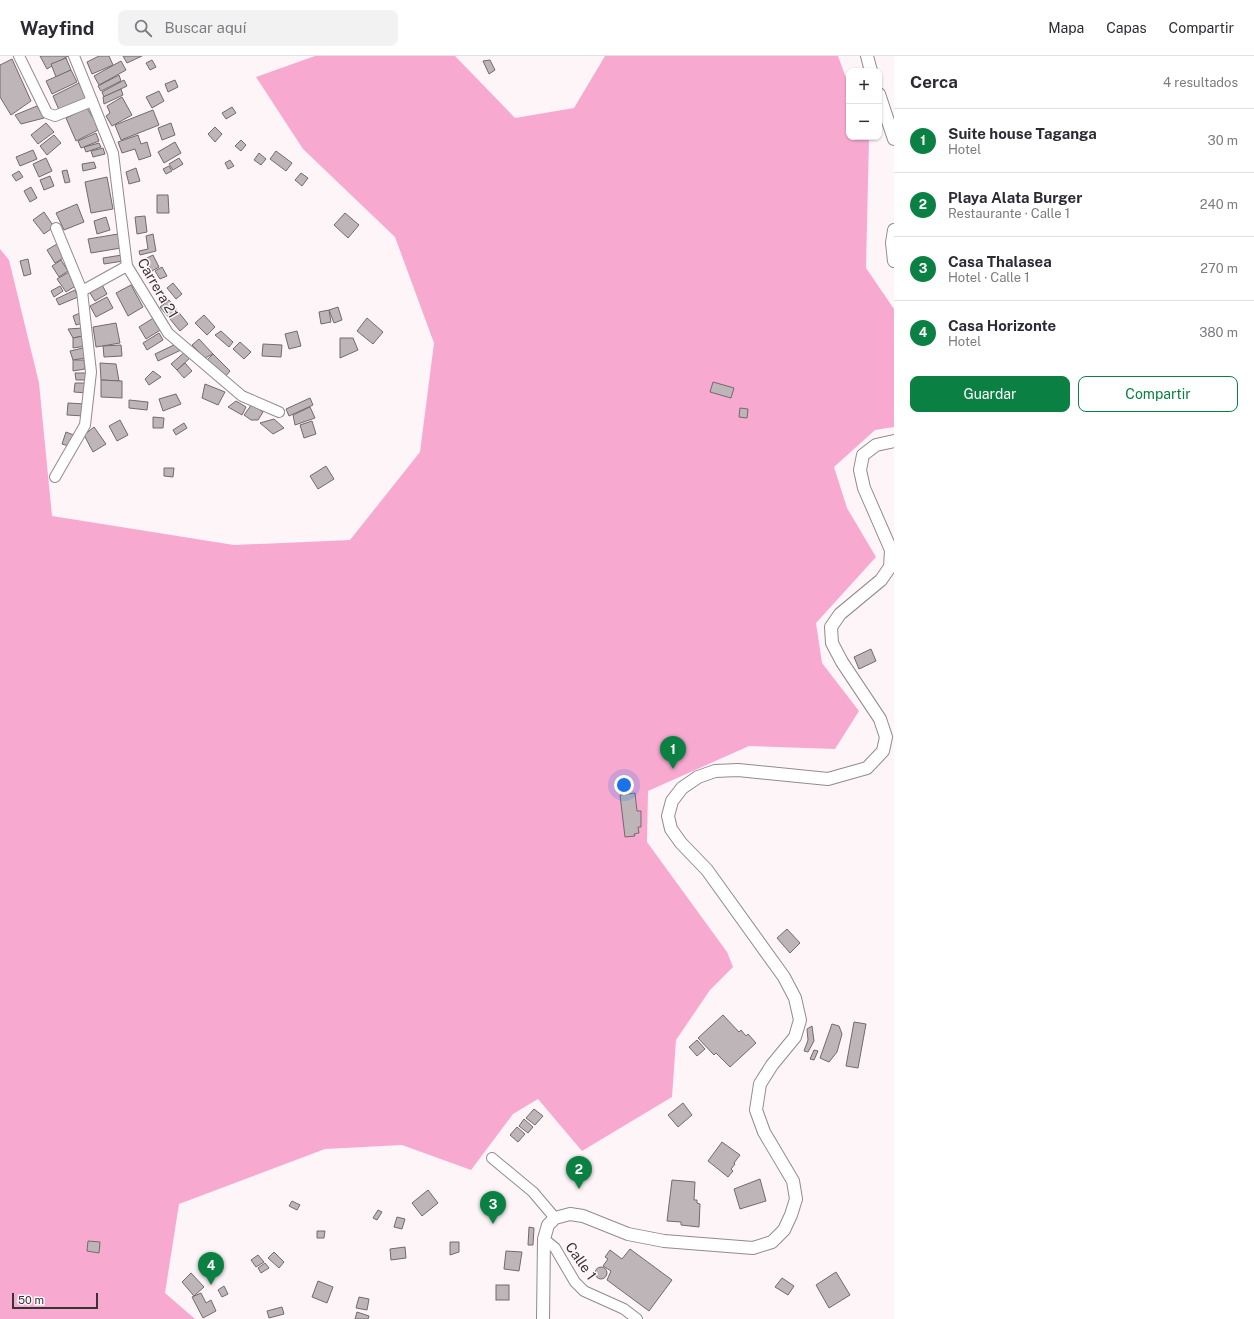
<!DOCTYPE html>
<html lang="es">
<meta charset="utf-8">
<style>
:root{--surface:#fff;--page:#f2f2f3;--text:#2b2b33;--muted:#7c7c81;--line:#e1e1e2;--accent:#0b8043}
body{margin:0;font-family:"Public Sans",sans-serif;background:var(--page);color:var(--text)}
.controls{position:absolute;right:12px;top:12px;display:grid;overflow:hidden;border-radius:8px;box-shadow:0 1px 3px #0004}
.controls button{width:36px;height:36px;display:grid;place-items:center;padding:0;border:0;border-bottom:1px solid var(--line);background:var(--surface);color:var(--text);font:20px sans-serif}
.scale{position:absolute;left:12px;bottom:10px;width:86px;box-sizing:border-box;padding-left:4px;border:2px solid #373435;border-top:0;font-size:11px;line-height:14px;white-space:nowrap;color:#373435;-webkit-text-stroke:3px #fef5f9;paint-order:stroke}
.you{position:absolute;left:624px;top:729px;width:14px;height:14px;margin:-10px;border:3px solid #fff;border-radius:50%;background:#1a73e8;box-shadow:0 0 0 6px #1a73e833}
.badge{display:grid;place-items:center;width:26px;height:26px;border-radius:50%;background:var(--accent);color:#fff;font-size:13px;font-weight:700}
.pin{position:absolute;translate:-50% -33px;filter:drop-shadow(0 1px 2px #0008)}
.pin::after{content:'';position:absolute;top:21px;width:14px;height:12px;background:inherit;clip-path:polygon(0 0,100% 0,50% 100%)}
.list{margin:0;padding:0;list-style:none}
h2{display:flex;justify-content:space-between;align-items:center;height:52px;margin:0;padding:0 16px;font-size:17px}
h2 small{font-size:13px;font-weight:400;color:var(--muted)}
.list li{display:grid;grid-template-columns:26px 1fr auto;gap:12px;align-items:center;box-sizing:border-box;height:64px;padding:0 16px;border-top:1px solid var(--line)}
.list b{display:block;font-size:15px;white-space:nowrap}
.list p{margin:0;font-size:13px;white-space:nowrap;color:var(--muted)}
.list em{font-size:13px;font-style:normal;color:var(--muted)}
.actions{display:flex;gap:8px;padding:12px 16px}
.actions a{flex:1;padding:9px 0;border:1px solid var(--accent);border-radius:8px;text-align:center;font-size:14px;color:var(--accent)}
.actions .main{background:var(--accent);color:#fff}
.icon{flex:none;width:22px;height:22px;fill:none;stroke:currentColor;stroke-width:2;stroke-linecap:round;stroke-linejoin:round}
.map{position:relative;flex:none;width:894px;height:1263px;overflow:hidden}
header{display:flex;align-items:center;gap:24px;box-sizing:border-box;height:56px;padding:0 20px;background:var(--surface);border-bottom:1px solid var(--line)}
header strong{font-size:19px}
nav{display:flex;gap:22px;margin-inline-start:auto;font-size:14px}
.search{width:280px;height:36px;background:var(--page);display:flex;align-items:center;gap:10px;box-sizing:border-box;padding:0 14px;border-radius:8px;color:var(--muted);font-size:15px}
main{display:flex}
aside{flex:1;background:var(--surface)}
.map>svg:first-child{display:block}
</style>
<header>
<strong>Wayfind</strong>
<div class="search"><svg class="icon" aria-label="search" viewBox="0 0 24 24"><circle cx="10" cy="10" r="6"/><path d="M15 15l6 6"/></svg>Buscar aquí</div>
<nav><a>Mapa</a><a>Capas</a><a>Compartir</a></nav>
</header>
<main>
<div class="map">
<svg width="894" height="1263" viewBox="0 0 894 1263">
<rect width="100%" height="100%" fill="#fef5f9"/>
<path fill="#f8a9d0" d="M315,0H455L515,62L574,52L605,0H838L849,30V81H868L869,83L866,212L894,253V371L875,374L834,411L847,452L876,501L816,567L822,607L859,655L835,693L749,690L648,735L647,786L727,896L733,911L710,934L676,984L672,1041L582,1095L538,1043L513,1058L471,1114L402,1089L325,1093L179,1148L165,1237L195,1263H0V193L9,204L39,327L52,460L234,489L350,484L420,396L434,287L395,181L303,93L256,21Z"/>
<g fill="#beb5b9" stroke="#726a6d">
<path d="M40,0H68L47,13Z"/>
<path d="M99,0H109L113,9L92,18L87,6Z"/>
<path d="M123,0H142L127,7Z"/>
<path d="M66,2L71,14L56,21L51,8Z"/>
<path d="M12,3L31,45L11,59L0,41V9Z"/>
<path d="M152,4L156,11L150,14L146,7Z"/>
<path d="M490,4L495,14L489,18L483,5Z"/>
<path d="M121,5L126,14L99,29L94,20Z"/>
<path d="M71,14L77,26L52,38L46,25Z"/>
<path d="M119,19L121,25L101,35L98,30Z"/>
<path d="M124,24L127,30L104,41L102,36Z"/>
<path d="M175,24L178,31L168,36L165,28Z"/>
<path d="M79,27L86,42L59,54L53,40Z"/>
<path d="M121,33L123,39L104,48L103,41Z"/>
<path d="M159,35L164,45L152,52L146,41Z"/>
<path d="M122,41L132,59L112,70L106,60L110,57L107,50Z"/>
<path d="M37,50L44,62L21,68L15,59Z"/>
<path d="M232,51L236,57L226,63L222,57Z"/>
<path d="M87,52L100,73L76,85L66,62Z"/>
<path d="M153,54L159,69L121,84L115,69Z"/>
<path d="M46,67L54,76L38,88L31,79Z"/>
<path d="M171,67L175,79L162,84L158,72Z"/>
<path d="M215,71L222,78L215,86L208,78Z"/>
<path d="M96,77L99,85L81,92L78,85Z"/>
<path d="M54,79L61,87L47,99L40,90Z"/>
<path d="M138,79L141,88L147,86L151,100L139,104L135,93L122,97L118,86Z"/>
<path d="M241,84L246,89L241,95L235,90Z"/>
<path d="M175,86L181,97L164,107L158,96Z"/>
<path d="M99,87L101,91L86,96L84,91Z"/>
<path d="M103,92L105,98L93,101L91,95Z"/>
<path d="M33,94L37,103L20,110L16,101Z"/>
<path d="M276,95L292,107L286,115L270,103Z"/>
<path d="M259,97L266,103L261,109L254,104Z"/>
<path d="M46,102L52,115L39,121L33,108Z"/>
<path d="M179,102L183,108L173,114L169,108Z"/>
<path d="M230,104L234,110L228,113L225,107Z"/>
<path d="M94,106L96,112L83,115L82,108Z"/>
<path d="M169,110L172,115L166,118L163,113Z"/>
<path d="M136,112L140,125L129,128L126,116Z"/>
<path d="M67,114L70,126L65,127L62,115Z"/>
<path d="M19,115L23,121L16,125L12,119Z"/>
<path d="M301,117L308,122L302,130L295,124Z"/>
<path d="M50,120L54,130L44,134L40,124Z"/>
<path d="M107,121L113,153L91,157L85,126Z"/>
<path d="M31,131L37,142L30,146L24,135Z"/>
<path d="M157,139H168L169,157H157Z"/>
<path d="M77,148L84,166L64,174L56,157Z"/>
<path d="M44,156L54,171L44,178L33,164Z"/>
<path d="M345,157L359,169L348,182L334,169Z"/>
<path d="M145,160L147,176L137,178L135,161Z"/>
<path d="M106,161L110,174L97,178L94,165Z"/>
<path d="M118,178L121,192L91,197L88,183Z"/>
<path d="M153,178L156,195L140,199L139,195L148,193L146,180Z"/>
<path d="M57,188L65,201L55,207L47,194Z"/>
<path d="M122,199L123,205L104,208L103,202Z"/>
<path d="M153,199L159,211L152,215L145,203Z"/>
<path d="M28,203L31,218L24,220L20,205Z"/>
<path d="M61,204L68,215L59,221L52,210Z"/>
<path d="M162,211L167,220L160,223L155,215Z"/>
<path d="M69,216L77,229L66,236L57,223Z"/>
<path d="M101,227L107,238L95,245L88,234Z"/>
<path d="M173,227L182,238L176,243L167,232Z"/>
<path d="M131,229L143,251L128,260L116,237Z"/>
<path d="M60,230L63,235L54,241L51,235Z"/>
<path d="M75,234L78,241L59,249L56,243Z"/>
<path d="M107,241L113,252L96,261L90,250Z"/>
<path d="M169,244L188,268L180,275L160,251Z"/>
<path d="M338,251L342,264L334,267L329,254Z"/>
<path d="M329,254L331,266L321,268L319,256Z"/>
<path d="M80,257L83,267L76,269L73,260Z"/>
<path d="M204,259L215,271L207,279L195,267Z"/>
<path d="M155,261L162,273L146,283L139,271Z"/>
<path d="M367,262L383,276L373,288L357,275Z"/>
<path d="M116,267L120,287L96,291L93,271Z"/>
<path d="M83,272V280L73,282L68,273Z"/>
<path d="M221,275L233,286L229,291L215,279Z"/>
<path d="M297,275L301,290L289,293L285,278Z"/>
<path d="M159,277L163,284L147,294L143,287Z"/>
<path d="M83,280L87,290L73,292V282Z"/>
<path d="M340,282H353L358,294L340,302Z"/>
<path d="M199,283L213,298L205,302L192,289Z"/>
<path d="M240,286L251,296L244,303L233,293Z"/>
<path d="M176,288L183,293L158,305L155,298Z"/>
<path d="M263,288L282,289L281,301L262,300Z"/>
<path d="M121,289L122,300L104,301L103,290Z"/>
<path d="M83,292L85,302L73,304L70,295Z"/>
<path d="M186,295L191,301L177,314L171,308Z"/>
<path d="M213,298L230,315L225,321L207,304Z"/>
<path d="M73,304H84L85,313L73,315Z"/>
<path d="M100,307L116,308L119,325L101,324Z"/>
<path d="M185,307L192,315L184,322L177,314Z"/>
<path d="M153,315L161,321L149,329L145,323Z"/>
<path d="M75,317H86V324H76Z"/>
<path d="M101,324L122,325V342L101,341Z"/>
<path d="M713,326L734,332L731,342L710,336Z"/>
<path d="M75,327H87V337L74,336Z"/>
<path d="M205,328L225,336L218,349L202,342Z"/>
<path d="M176,338L181,348L163,355L159,343Z"/>
<path d="M310,342L313,349L289,360L286,353Z"/>
<path d="M129,344L148,346L147,354L129,352Z"/>
<path d="M236,345L246,351L242,359L228,351Z"/>
<path d="M68,347L85,348L84,360L67,359Z"/>
<path d="M252,348L263,356L258,364H251L244,359Z"/>
<path d="M310,351L315,362L295,369L293,359Z"/>
<path d="M740,352L748,353L747,362L739,361Z"/>
<path d="M153,361L164,362L163,372H153Z"/>
<path d="M274,363L284,372L273,378L260,367Z"/>
<path d="M120,364L128,379L117,385L109,370Z"/>
<path d="M312,365L316,378L304,382L300,369Z"/>
<path d="M184,367L187,372L176,379L173,374Z"/>
<path d="M94,371L106,388L93,396L84,379Z"/>
<path d="M66,376L76,380L72,391L62,388Z"/>
<path d="M326,410L334,423L318,433L310,420Z"/>
<path d="M164,412H174L173,421L164,420Z"/>
<path d="M871,593L876,605L859,613L854,601Z"/>
<path d="M635,737L637,755H641V771H638L639,777L634,778L635,780L625,781L620,739Z"/>
<path d="M787,873L800,887L790,897L777,882Z"/>
<path d="M723,959L739,976L741,974L746,980L748,978L756,987L730,1011L716,997L714,999L698,982Z"/>
<path d="M854,966L866,968L858,1012L846,1010Z"/>
<path d="M832,968L839,970L842,978L837,996L829,1006L820,1002Z"/>
<path d="M812,970L814,985L808,996L804,995L808,984L807,973Z"/>
<path d="M697,984L705,993L697,1000L689,991Z"/>
<path d="M814,994L818,995L814,1004L810,1003Z"/>
<path d="M683,1047L692,1059L678,1071L668,1059Z"/>
<path d="M534,1053L543,1060L535,1069L526,1062Z"/>
<path d="M524,1063L533,1071L528,1077L519,1070Z"/>
<path d="M517,1071L525,1078L518,1086L510,1079Z"/>
<path d="M722,1086L740,1099L734,1107L735,1108L731,1113L733,1115L728,1121L708,1105Z"/>
<path d="M760,1123L766,1145L740,1153L734,1133Z"/>
<path d="M672,1124L695,1126L694,1144H697V1147L700,1148L699,1171L681,1169V1166L667,1165Z"/>
<path d="M428,1134L438,1147L422,1160L412,1147Z"/>
<path d="M292,1145L300,1149L297,1154L289,1150Z"/>
<path d="M378,1154L382,1156L377,1164L373,1162Z"/>
<path d="M397,1161L405,1163L402,1173L394,1171Z"/>
<path d="M529,1171L534,1172L533,1189H528Z"/>
<path d="M317,1175H325L324,1182H317Z"/>
<path d="M88,1185L100,1186L99,1197L87,1195Z"/>
<path d="M450,1186H459V1196L450,1199Z"/>
<path d="M405,1191L406,1202L391,1204L390,1193Z"/>
<path d="M630,1193L672,1224L649,1255L607,1224L611,1215L603,1210L608,1203L605,1201L610,1194L622,1203Z"/>
<path d="M506,1195L522,1196L519,1215L504,1213Z"/>
<path d="M274,1196L284,1206L279,1212L268,1202Z"/>
<path d="M258,1199L264,1206L256,1211L251,1204Z"/>
<path d="M216,1202L223,1212L215,1218L207,1209Z"/>
<path d="M265,1207L269,1212L261,1217L258,1212Z"/>
<circle cx="601" cy="1217" r="6"/>
<path d="M836,1216L850,1239L829,1252L816,1229Z"/>
<path d="M191,1217L204,1231L194,1240L182,1226Z"/>
<path d="M782,1222L794,1230L788,1239L775,1231Z"/>
<path d="M318,1225L333,1231L327,1247L312,1241Z"/>
<rect x="496" y="1229" width="13" height="15"/>
<path d="M224,1230L228,1238L222,1241L218,1234Z"/>
<path d="M201,1237L206,1247L211,1244L216,1255L203,1262L192,1241Z"/>
<path d="M359,1241L369,1243L367,1254L356,1252Z"/>
<path d="M282,1251L284,1258L269,1262L267,1255Z"/>
<path d="M357,1256L369,1260L368,1263H355Z"/>
</g>
<g fill="none" stroke-linecap="round" stroke-linejoin="round">
<g stroke="#928a8e" stroke-width="12">
<g id="minor">
<path d="M19,0L47,57L55,60L92,45"/>
<path d="M74,0L113,97L127,210L168,277L242,340L279,356"/>
<path d="M82,235L127,210"/>
<path d="M55,421L85,369L91,316L82,235L56,172"/>
<path d="M492,1102L533,1136L555,1162"/>
<path d="M544,1183L555,1192L575,1226L584,1235L624,1253L637,1263"/>
</g>
</g>
<g stroke="#928a8e" stroke-width="14">
<g id="tertiary">
<path d="M867,0L871,15"/>
<path d="M879,38L894,83"/>
<path d="M894,174L892,187L894,205"/>
<path d="M543,1263L544,1183L548,1169L555,1162L570,1158L583,1160L628,1178L664,1185L753,1192L772,1186L784,1174L791,1159L796,1143L793,1125L764,1076L756,1054L760,1028L772,1009L795,981L800,964L795,942L784,921L707,814L681,787L671,773L668,760L672,745L682,732L698,721L715,715L738,714L828,723L867,712L883,695L886,681L880,663L842,606L832,587L831,571L840,558L881,524L890,511L891,494L864,432L860,414L863,399L876,389L894,385"/>
</g>
</g>
<use href="#minor" stroke="#fff" stroke-width="10"/>
<use href="#tertiary" stroke="#fff" stroke-width="12"/>
</g>
<g text-anchor="middle" dominant-baseline="central" stroke-width="3" stroke-linejoin="round" paint-order="stroke">
<g font-size="14" fill="#373435" stroke="#fef5f9">
<text transform="translate(158 232) rotate(60)">Carrera 21</text>
<text transform="translate(581 1205) rotate(55)">Calle 1</text>
</g>
</g>
</svg>
<div class="controls">
<button>+</button>
<button>−</button>
</div>
<div class="scale">50 m</div>
<div class="you"></div>
<div class="pin badge" style="left:673px;top:713px">1</div>
<div class="pin badge" style="left:579px;top:1133px">2</div>
<div class="pin badge" style="left:493px;top:1168px">3</div>
<div class="pin badge" style="left:211px;top:1229px">4</div>
</div>
<aside>
<h2>Cerca<small>4 resultados</small></h2>
<ul class="list">
<li><span class="badge">1</span><div><b>Suite house Taganga</b><p>Hotel</p></div><em>30 m</em></li>
<li><span class="badge">2</span><div><b>Playa Alata Burger</b><p>Restaurante · Calle 1</p></div><em>240 m</em></li>
<li><span class="badge">3</span><div><b>Casa Thalasea</b><p>Hotel · Calle 1</p></div><em>270 m</em></li>
<li><span class="badge">4</span><div><b>Casa Horizonte</b><p>Hotel</p></div><em>380 m</em></li>
</ul>
<div class="actions"><a class="main">Guardar</a><a>Compartir</a></div>
</aside>
</main>
